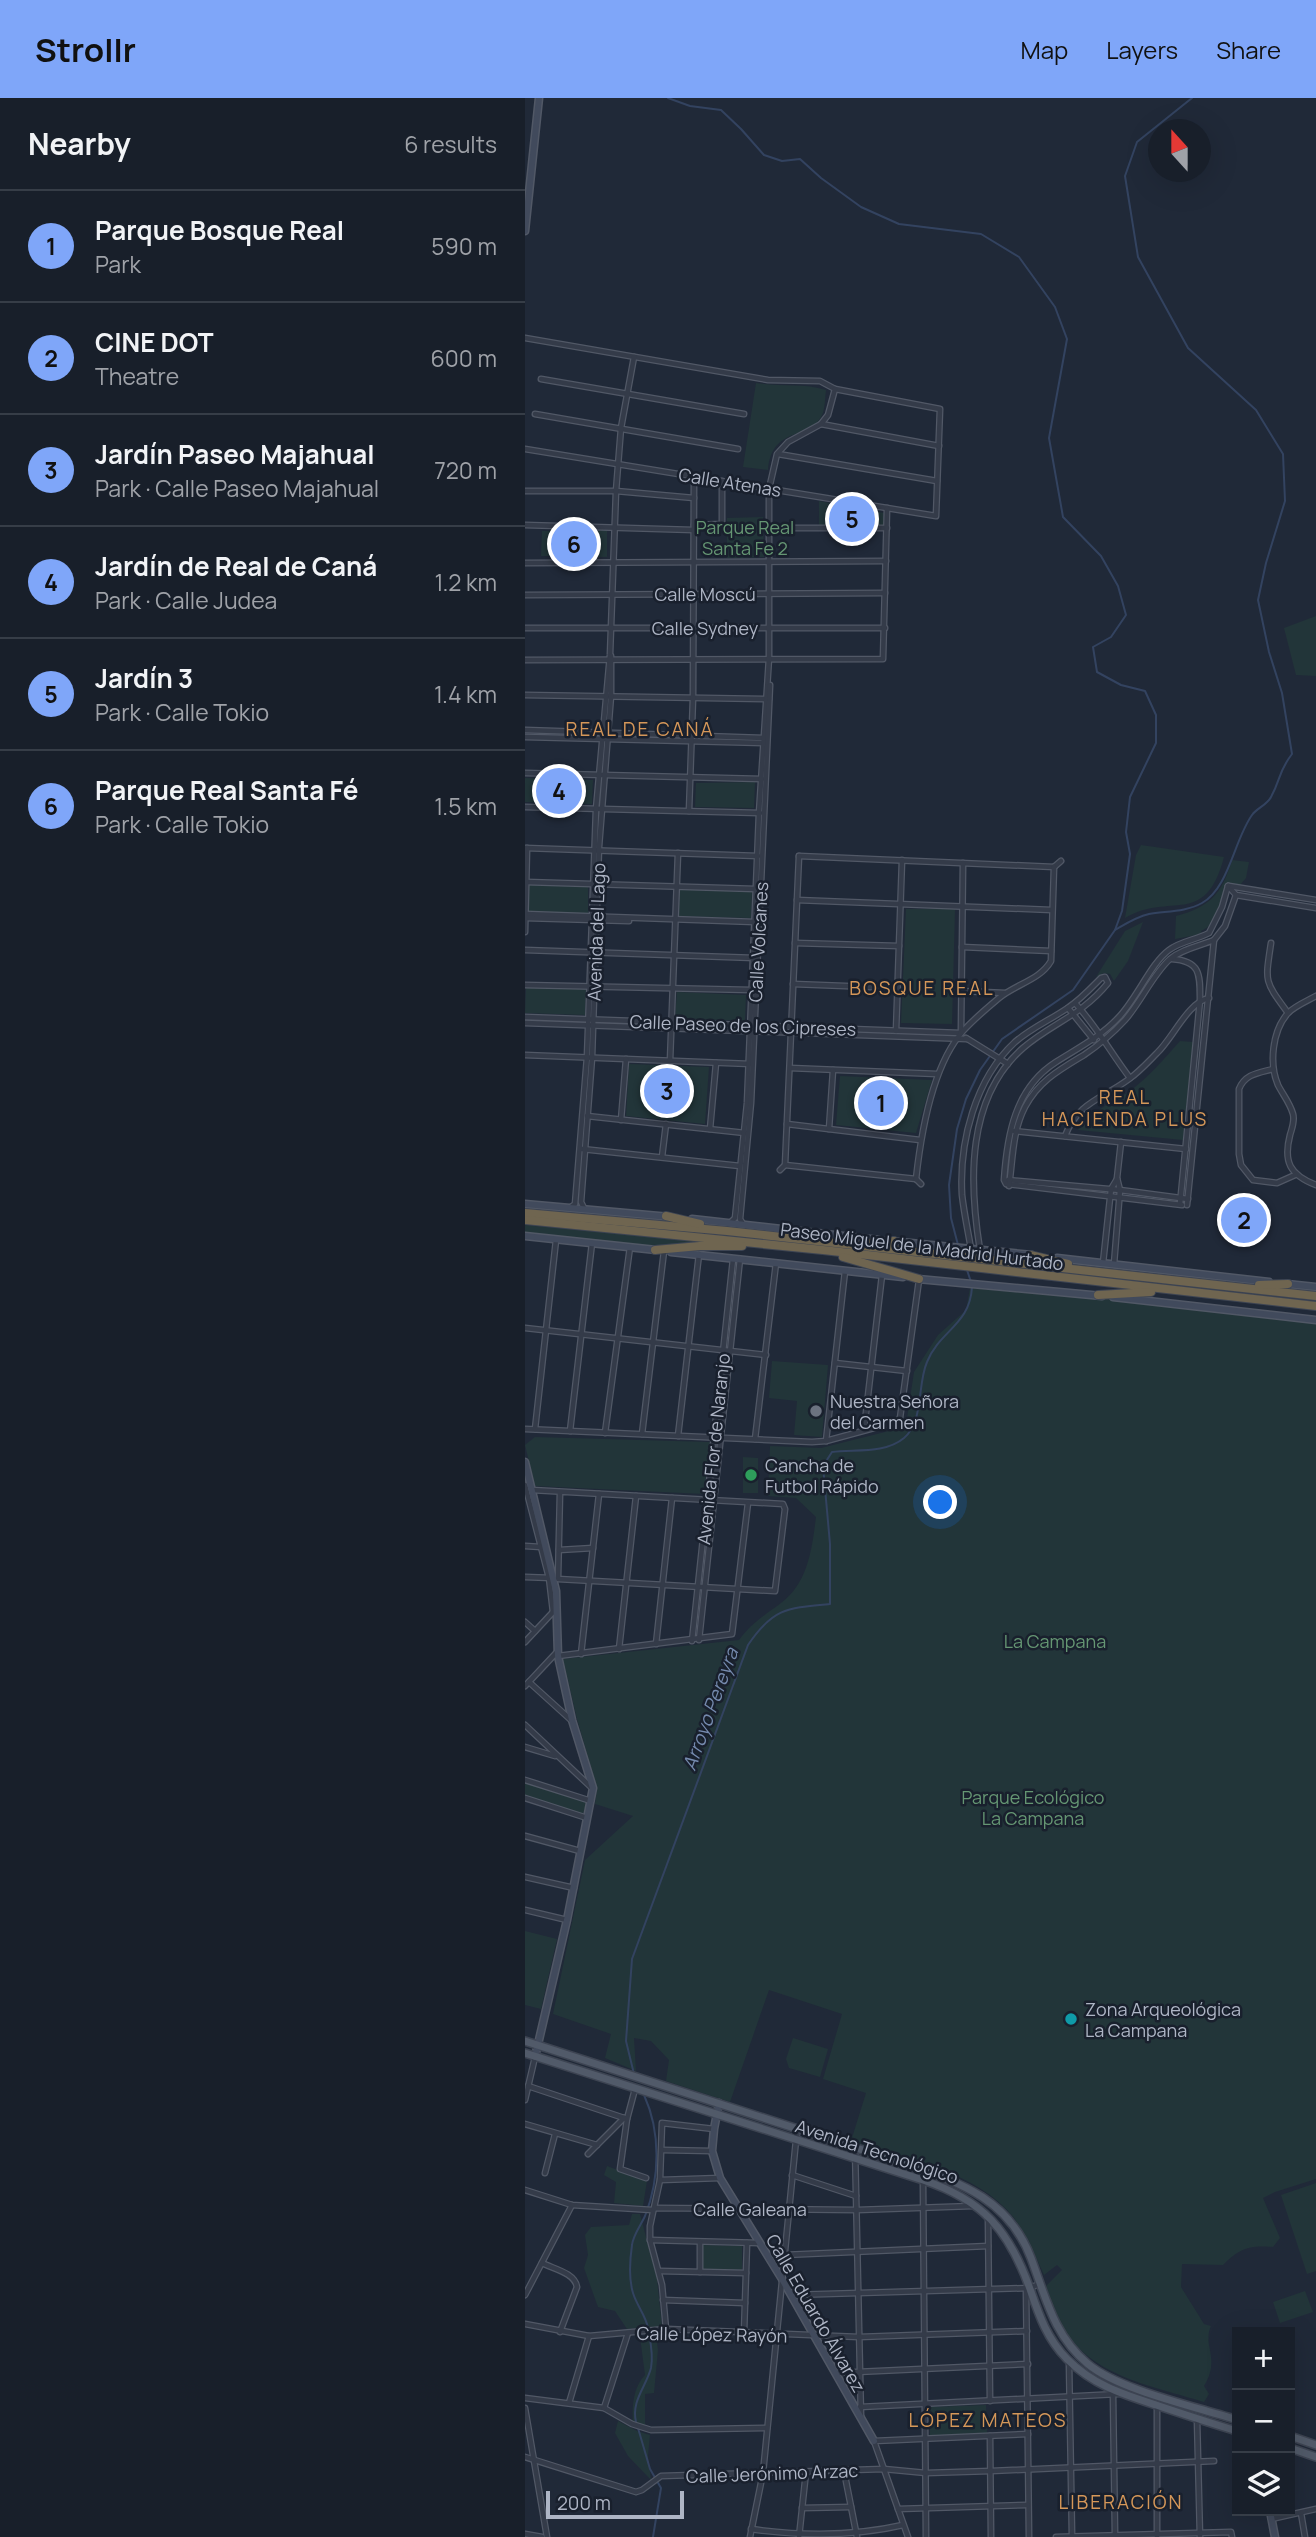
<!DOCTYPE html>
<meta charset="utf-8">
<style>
:root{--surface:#181f2a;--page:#252c36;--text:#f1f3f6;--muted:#9fa2a8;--line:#363d47;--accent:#7fa6f9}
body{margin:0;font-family:Manrope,sans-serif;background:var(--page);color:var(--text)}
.controls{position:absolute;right:21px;bottom:21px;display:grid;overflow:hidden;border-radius:0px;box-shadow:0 7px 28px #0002}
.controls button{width:63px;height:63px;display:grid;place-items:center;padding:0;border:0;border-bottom:2px solid var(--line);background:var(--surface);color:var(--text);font:35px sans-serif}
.compass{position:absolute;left:623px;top:21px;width:63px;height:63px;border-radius:50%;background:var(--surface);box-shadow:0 7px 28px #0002;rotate:339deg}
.scale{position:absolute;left:21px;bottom:18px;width:138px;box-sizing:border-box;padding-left:7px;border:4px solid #aeb5c5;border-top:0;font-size:19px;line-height:24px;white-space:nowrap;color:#aeb5c5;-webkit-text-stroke:5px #19202d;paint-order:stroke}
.you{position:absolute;left:416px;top:1405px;width:24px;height:24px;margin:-18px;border:5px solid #fff;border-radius:50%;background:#1a73e8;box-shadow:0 0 0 10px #1a73e833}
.badge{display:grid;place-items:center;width:46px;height:46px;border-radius:50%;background:var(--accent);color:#111;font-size:23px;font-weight:700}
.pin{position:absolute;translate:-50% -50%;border:4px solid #fff;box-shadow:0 2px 7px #0006}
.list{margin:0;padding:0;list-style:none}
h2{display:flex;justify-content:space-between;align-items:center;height:91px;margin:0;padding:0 28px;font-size:30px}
h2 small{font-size:23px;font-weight:400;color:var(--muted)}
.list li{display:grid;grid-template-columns:46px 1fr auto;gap:21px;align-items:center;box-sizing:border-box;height:112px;padding:0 28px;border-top:2px solid var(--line)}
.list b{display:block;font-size:26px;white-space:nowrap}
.list p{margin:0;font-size:23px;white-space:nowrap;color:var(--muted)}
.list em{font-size:23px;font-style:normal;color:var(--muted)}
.icon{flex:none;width:38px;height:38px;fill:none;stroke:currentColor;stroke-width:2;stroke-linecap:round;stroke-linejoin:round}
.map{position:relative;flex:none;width:791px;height:2439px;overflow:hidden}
header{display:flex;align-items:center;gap:42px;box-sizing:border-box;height:98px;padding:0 35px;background:var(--accent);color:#111}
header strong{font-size:33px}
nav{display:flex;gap:38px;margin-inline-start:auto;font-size:24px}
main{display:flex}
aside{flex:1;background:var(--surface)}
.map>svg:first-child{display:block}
</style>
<header>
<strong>Strollr</strong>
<nav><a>Map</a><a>Layers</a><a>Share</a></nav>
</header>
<main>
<aside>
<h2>Nearby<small>6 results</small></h2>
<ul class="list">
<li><span class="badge">1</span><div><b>Parque Bosque Real</b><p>Park</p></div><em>590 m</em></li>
<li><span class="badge">2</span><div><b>CINE DOT</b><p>Theatre</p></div><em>600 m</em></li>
<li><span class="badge">3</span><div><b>Jardín Paseo Majahual</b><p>Park · Calle Paseo Majahual</p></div><em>720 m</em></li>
<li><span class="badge">4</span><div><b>Jardín de Real de Caná</b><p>Park · Calle Judea</p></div><em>1.2 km</em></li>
<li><span class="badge">5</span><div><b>Jardín 3</b><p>Park · Calle Tokio</p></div><em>1.4 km</em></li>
<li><span class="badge">6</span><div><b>Parque Real Santa Fé</b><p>Park · Calle Tokio</p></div><em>1.5 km</em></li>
</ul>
</aside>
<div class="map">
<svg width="791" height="2439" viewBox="0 0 791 2439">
<rect width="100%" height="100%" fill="#202938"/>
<g fill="#223539">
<path d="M231,285C255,289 278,285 301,292C300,300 300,308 298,315C286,344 247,326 243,372L218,369Z"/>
<path d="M294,403L359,415L360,428H294Z"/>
<path d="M238,419L239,459L202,460V420Z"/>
<path d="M82,432V459L16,458L17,433Z"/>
<path d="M791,518V578L771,577L759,530Z"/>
<path d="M0,680L68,682L67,706L0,704Z"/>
<path d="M230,684L229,710L170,709L171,685Z"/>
<path d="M616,747L699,759C680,831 646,793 600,820L611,757Z"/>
<path d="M707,762L724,764L721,780L714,788L702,787C697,803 693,826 676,833L677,836L650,841L651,818C685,809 697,796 707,762Z"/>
<path d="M6,786L63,787V816L3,813L4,787Z"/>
<path d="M155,791L227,793L226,820L153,818Z"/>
<path d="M381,811H430L427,926L376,925Z"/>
<path d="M618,824L603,863L589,883L585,876L579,875L571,879L600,833Z"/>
<path d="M1,889L61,891L60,917L0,915Z"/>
<path d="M152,894L221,897L220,923L150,920Z"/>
<path d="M655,943L668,944L658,1042L553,1032C565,1012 587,1006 605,993C624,979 639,961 655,943Z"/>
<path d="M104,966L184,969L180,1026L101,1018Z"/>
<path d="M315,978L407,982L391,1035L311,1027Z"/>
<path d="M0,1127L196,1146L132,1150L0,1136Z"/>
<path d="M445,1190L586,1201L791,1226V2081L750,2094L738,2100L755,2140L748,2149C724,2147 715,2150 698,2167L657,2166L656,2189L679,2226L686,2228C677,2248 696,2260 679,2288L684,2296L679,2304C628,2288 567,2279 537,2229C530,2216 526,2201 521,2188L537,2172L532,2167L519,2177C510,2158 502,2138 489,2120C452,2073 381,2061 326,2043L341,1995L298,1981L317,1916L244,1892L205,2004L141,1983L144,1962L126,1943L109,1940L111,1973L80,1960L86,1936L28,1916L60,1762L108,1718L70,1706L72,1690L52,1621L38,1561L214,1542C226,1525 240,1517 256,1505C283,1485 287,1451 291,1419L271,1400L243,1398L245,1348L296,1350L372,1331L382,1320L389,1274L413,1237L441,1212Z"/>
<path d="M247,1263L303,1267L297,1339L269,1337L272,1303L244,1300Z"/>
<path d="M10,1339L185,1344L179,1396L10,1388L0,1347Z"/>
<path d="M218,1359L233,1360V1395H218Z"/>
<path d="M0,1684L62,1704L58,1716L0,1698Z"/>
<path d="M0,1833L32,1841L16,1911L0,1907Z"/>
<path d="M268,1940L303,1951L295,1979L264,1970L261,1961Z"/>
<path d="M82,2068L122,2083L118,2108L89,2105L91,2084L79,2077Z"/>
<path d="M791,2085V2173L782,2176L756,2097Z"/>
<path d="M107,2116H115L132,2181L137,2229L102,2231L90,2213L73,2209L59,2170L63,2157L60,2137L66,2129L104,2127Z"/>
<path d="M178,2147L217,2148V2172L177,2171Z"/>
<path d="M780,2193L788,2214L755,2225L748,2204Z"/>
<path d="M131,2237L133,2252L129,2295L120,2296V2328L108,2324C107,2308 108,2290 120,2277L115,2239Z"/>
<path d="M461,2307L462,2336L405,2338L404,2309Z"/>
<path d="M93,2323L112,2333L125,2337L123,2358L126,2382L103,2358L90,2335Z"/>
</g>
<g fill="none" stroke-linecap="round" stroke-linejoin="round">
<g stroke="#334360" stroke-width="2">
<path d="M143,0L165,8L196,12L216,31L239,57L257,63L275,61L296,80L336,109L374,126L456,136L494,159L530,209L542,241L524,340L538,419L576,458L593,488L601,517L586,539L568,549L572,574L596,587L620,593L631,617V645L605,699L601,734L605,756L597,813L590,832L548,892L477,941L455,972L441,1001L432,1031L424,1087L426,1120L433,1147"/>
<path d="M590,832C602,825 611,819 624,816C641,813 661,814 677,805C704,790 709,742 727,717C732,710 742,707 746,699C756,681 753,674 767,656L757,595L744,554L733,502L741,465L760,403L758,356L731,312L663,250L613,159L600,78L612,44L667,0"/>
<path d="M442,1172L446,1184"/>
<path d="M109,1976L101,1943L107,1861L223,1547C248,1510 262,1510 305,1506V1446L298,1368L307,1354C330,1351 360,1356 379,1340C399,1323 392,1287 402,1264C415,1232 445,1227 447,1189"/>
<path d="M119,1997C136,2034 135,2080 120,2118C116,2127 108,2137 107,2147C105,2161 104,2182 108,2195C112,2208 121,2218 123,2230"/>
<path d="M111,2324C106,2303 121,2289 126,2270C128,2260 126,2246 124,2236"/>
<path d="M113,2330L125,2371L136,2390L128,2439"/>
</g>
<g stroke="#515866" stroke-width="7">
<g id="street">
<path d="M0,240L243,282L295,283L310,291L415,311L411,418L0,351"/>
<path d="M16,281L219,316"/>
<path d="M10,316L213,351"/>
<path d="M296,326L414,348"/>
<path d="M253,356L412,383"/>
<path d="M0,393H91L169,400"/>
<path d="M0,427L169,432"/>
<path d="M169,427L197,426V383"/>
<path d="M244,430H362"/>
<path d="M0,465L361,463"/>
<path d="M0,497L360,495"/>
<path d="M0,530H360"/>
<path d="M0,562L358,561L362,410"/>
<path d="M0,597L244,601"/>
<path d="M0,632L242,640"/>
<path d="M0,639L241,645"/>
<path d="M0,675L237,681"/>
<path d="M0,709L235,715"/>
<path d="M164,713L168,600L169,379"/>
<path d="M0,750L233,758"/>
<path d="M274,758L529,769"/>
<path d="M529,769L536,763"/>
<path d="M1,784L231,791"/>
<path d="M703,788L711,797L791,810"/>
<path d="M704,788L791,802"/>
<path d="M272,802L527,812"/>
<path d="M0,816L230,824"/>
<path d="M0,820L104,823"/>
<path d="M0,834L2,750"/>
<path d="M270,845L374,848"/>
<path d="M746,845C740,885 739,882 763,915"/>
<path d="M437,849L526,853"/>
<path d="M0,852L230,860"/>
<path d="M647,861C676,863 675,877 675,902L655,1106"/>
<path d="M268,886L372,890"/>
<path d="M0,887L227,892"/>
<path d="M436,893L480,895"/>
<path d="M791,898C782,903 770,908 763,915C747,933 744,966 753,987C758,997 765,1005 768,1016C770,1023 767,1030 765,1037C758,1064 765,1077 791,1087"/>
<path d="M550,905C572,929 586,955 605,980"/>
<path d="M543,910L569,942"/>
<path d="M0,919L436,935"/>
<path d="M0,925L442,941"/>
<path d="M371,933L377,762"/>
<path d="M436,934L438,765"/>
<path d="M441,940L483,966"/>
<path d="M0,957L226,966"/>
<path d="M145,963L153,755"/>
<path d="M265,970L412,976"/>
<path d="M748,971C733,975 720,976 714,991V1056L716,1067L728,1082L752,1085L770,1077"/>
<path d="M62,1018L220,1035"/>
<path d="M96,1022L101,961"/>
<path d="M262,1026L395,1042"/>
<path d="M185,1031L191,965"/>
<path d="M304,1031L308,972"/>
<path d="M489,1033L661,1051"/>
<path d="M540,1038C553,1004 577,1001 604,981C614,974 623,964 632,955C648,940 663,904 684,900"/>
<path d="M57,1051L215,1068"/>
<path d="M137,1059L141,1026"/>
<path d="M260,1067L391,1081"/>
<path d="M255,1072L260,1067L274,758"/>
<path d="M391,1081C396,1035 407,968 438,933C449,921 462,910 474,900C491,886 515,882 526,863L529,769"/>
<path d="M391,1081L396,1086"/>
<path d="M483,1082L595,1092L663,1101"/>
<path d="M481,1086L479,1082C482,1037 490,990 531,964C553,950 575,939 593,920C611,902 626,865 644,852C656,843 671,842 684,835L697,809L703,788"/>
<path d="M482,1086L657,1107"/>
<path d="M484,1088C488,1061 487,1034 500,1009C514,983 534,972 559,957C574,947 588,935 600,922C616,904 628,876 645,861C657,851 674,848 689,842"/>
<path d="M662,1107L689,842L700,828L711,797"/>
<path d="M46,1109L50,1106L62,959L71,711L85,557L91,393L96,330L109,259"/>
<path d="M59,1110L56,1104L67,960L74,749L86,598V558"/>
<path d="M205,1125L210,1120L222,1005L234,715L244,560V391L252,356L263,344L296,326L303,317L310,291"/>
<path d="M218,1126L215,1121L226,1005L245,587"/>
<path d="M446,1151C443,1133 439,1115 437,1097C434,1044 450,981 490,944C506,930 527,921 544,909C556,901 566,890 576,880L580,879L583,885C556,918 527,925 498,950C441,1000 444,1084 455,1152"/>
<path d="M578,1165L586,1091L592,1081"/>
<path d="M589,1166L595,1092L592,1080L596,1044"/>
<path d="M0,1230L241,1257"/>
<path d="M310,1265L382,1273"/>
<path d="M0,1331L287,1344L301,1343L371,1324L375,1320L394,1182"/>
<path d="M10,1331L31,1142"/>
<path d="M339,1332L357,1177"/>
<path d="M45,1333L67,1145"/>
<path d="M80,1335L105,1149"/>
<path d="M117,1336L139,1153"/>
<path d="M153,1338L174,1156"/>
<path d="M230,1341L251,1165"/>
<path d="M301,1343L320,1173"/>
<path d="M0,1387L24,1480L28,1514"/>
<path d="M7,1392C91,1397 175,1402 258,1406L260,1411L250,1493L33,1481L35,1394"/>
<path d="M0,1448L16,1449"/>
<path d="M34,1452L68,1450"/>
<path d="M0,1479L27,1480"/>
<path d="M0,1524L10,1533"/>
<path d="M174,1542L215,1161"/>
<path d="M167,1543L208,1161"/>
<path d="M0,1544L28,1514"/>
<path d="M131,1546L147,1400"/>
<path d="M94,1551L111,1398"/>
<path d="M56,1556L74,1396"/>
<path d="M33,1558L207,1536L223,1405"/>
<path d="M4,1584L46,1622"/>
<path d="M0,1588L32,1554"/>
<path d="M0,1627L67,1690"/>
<path d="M0,1649L30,1658"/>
<path d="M0,1682L66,1703"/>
<path d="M0,1700L62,1720"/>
<path d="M0,1738L55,1753"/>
<path d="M0,1779L49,1790"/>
<path d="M0,1812L42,1822"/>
<path d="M3,1988L102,2021"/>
<path d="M110,1991L102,2021L95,2071L121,2080"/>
<path d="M0,2002L10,1959"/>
<path d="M0,2026L72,2047"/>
<path d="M330,2050L336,2319"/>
<path d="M137,2052L187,2053"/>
<path d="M63,2056L99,2020"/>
<path d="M20,2075L30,2036"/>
<path d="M267,2077L331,2098"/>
<path d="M135,2082L195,2080"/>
<path d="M398,2083L401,2439"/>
<path d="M0,2092L47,2107L127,2112L130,2110L332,2112L448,2108"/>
<path d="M463,2118L465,2303"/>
<path d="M125,2142L235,2145"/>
<path d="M259,2157L463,2148"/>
<path d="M17,2165C29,2171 50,2175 52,2189L35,2234"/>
<path d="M134,2173L221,2175"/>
<path d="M175,2174V2144"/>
<path d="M501,2190L504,2439"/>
<path d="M0,2197L47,2107"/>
<path d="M266,2197L505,2190L514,2186"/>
<path d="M138,2202L220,2205"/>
<path d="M0,2226L64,2238L141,2231L334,2239L502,2233"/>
<path d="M141,2231L137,2187L125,2142V2128L135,2082L137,2025L189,2031"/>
<path d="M219,2235L222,2145"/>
<path d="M544,2264L547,2439"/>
<path d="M310,2275L503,2266"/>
<path d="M588,2296L590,2438"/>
<path d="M0,2300L79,2310L107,2326L126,2332L242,2330"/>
<path d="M44,2305L64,2238"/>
<path d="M632,2307V2439"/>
<path d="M335,2309L593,2296"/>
<path d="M0,2310L22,2439"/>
<path d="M79,2310L103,2235"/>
<path d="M672,2321L675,2439"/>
<path d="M465,2338L466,2439"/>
<path d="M0,2359L111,2394L117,2392L136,2378L359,2371L401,2375L466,2373L689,2363"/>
<path d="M319,2373L332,2439"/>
<path d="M277,2410L326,2409"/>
<path d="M373,2411L503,2407"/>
<path d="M776,2415L780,2439"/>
<path d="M746,2421L791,2411"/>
<path d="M226,2431C276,2438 330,2438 378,2427"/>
<path d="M0,2436L17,2439"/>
<path d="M225,2439L238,2375L272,2032"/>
<path d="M274,2439L281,2374"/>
<path d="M383,2439L349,2343L503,2336"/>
<path d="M531,2439L706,2434L707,2439"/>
</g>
</g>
<g stroke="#515866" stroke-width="9">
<g id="secondary">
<path d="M0,133L14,0"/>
<path d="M0,1106L145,1119"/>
<path d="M167,1121L354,1142"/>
<path d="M0,1138L131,1152"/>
<path d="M365,1143L507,1157"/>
<path d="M146,1154L378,1179"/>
<path d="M532,1160L744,1184"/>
<path d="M393,1181L577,1198"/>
<path d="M762,1186L791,1189"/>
<path d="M588,1199L791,1222"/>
<path d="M0,1364L31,1493L33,1558L47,1622L68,1690L42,1822L10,1959"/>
<path d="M194,2005L189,2031L187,2053L195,2080L257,2181L349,2343"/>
<path d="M745,2413L750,2439"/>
</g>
</g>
<g stroke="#3d4452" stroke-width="10">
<g id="primary">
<path d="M0,1943L384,2067C438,2086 484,2102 506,2160C521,2200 529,2238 563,2266C594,2292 672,2309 712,2322"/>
<path d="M0,1955L398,2082C458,2102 484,2132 505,2191C514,2217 522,2241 542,2261C568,2287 597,2296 631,2307C658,2316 685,2325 712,2333"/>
<path d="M765,2338L791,2347"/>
<path d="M765,2350L791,2359"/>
</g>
</g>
<g stroke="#3e4553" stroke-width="10">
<g id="highway">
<path d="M0,1115L202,1133L791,1198"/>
<path d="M141,1118L175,1126"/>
<path d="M0,1122L298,1152L791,1208"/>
<path d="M340,1145L369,1143"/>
<path d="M130,1152L175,1148H217"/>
<path d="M505,1157L543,1166"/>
<path d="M318,1159L394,1181"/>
<path d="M734,1187L763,1186"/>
<path d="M573,1197L626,1194"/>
</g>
</g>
<use href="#street" stroke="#343b49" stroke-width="4.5"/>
<use href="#secondary" stroke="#414a5c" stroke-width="6"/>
<use href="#primary" stroke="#515a69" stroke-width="7"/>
<use href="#highway" stroke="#6f6550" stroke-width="8"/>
</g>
<circle fill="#6b7280" stroke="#19202d" stroke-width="2.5" cx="291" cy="1313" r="7"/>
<circle fill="#2e9e5b" stroke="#19202d" stroke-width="2.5" cx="226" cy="1377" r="7"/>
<circle fill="#0f9aa8" stroke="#19202d" stroke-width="2.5" cx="546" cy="1921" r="7"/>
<g text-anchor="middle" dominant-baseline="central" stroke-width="5" stroke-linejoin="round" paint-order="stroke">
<g font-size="18" fill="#aeb5c5" stroke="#19202d">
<text transform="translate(205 384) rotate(9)">Calle Atenas</text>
<text x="180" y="496">Calle Moscú</text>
<text x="180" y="530">Calle Sydney</text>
<text transform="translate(71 834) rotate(-88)">Avenida del Lago</text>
<text transform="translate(233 844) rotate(-87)">Calle Volcanes</text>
<text transform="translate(218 927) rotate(2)">Calle Paseo de los Cipreses</text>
<text transform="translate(397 1148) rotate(7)">Paseo Miguel de la Madrid Hurtado</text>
<text transform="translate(188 1351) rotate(-84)">Avenida Flor de Naranjo</text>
<text transform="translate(352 2053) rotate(18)">Avenida Tecnológico</text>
<text x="225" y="2111">Calle Galeana</text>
<text transform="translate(291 2215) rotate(60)">Calle Eduardo Álvarez</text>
<text transform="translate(187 2236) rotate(1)">Calle López Rayón</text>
<text transform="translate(247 2375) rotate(-2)">Calle Jerónimo Arzac</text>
</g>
<g font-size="18" fill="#659673" stroke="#19202d">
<text x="220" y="429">Parque Real<tspan x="220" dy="21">Santa Fe 2</tspan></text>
<text x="530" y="1543">La Campana</text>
<text x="508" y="1699">Parque Ecológico<tspan x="508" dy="21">La Campana</tspan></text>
</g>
<g font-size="18" fill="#aeb5c5" stroke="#19202d" text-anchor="start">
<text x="305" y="1303">Nuestra Señora<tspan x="305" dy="21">del Carmen</tspan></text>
<text x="240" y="1367">Cancha de<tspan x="240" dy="21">Futbol Rápido</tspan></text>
<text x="560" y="1911">Zona Arqueológica<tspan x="560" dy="21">La Campana</tspan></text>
</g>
<g font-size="19" letter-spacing="2" fill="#d59759" stroke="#19202d">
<text x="115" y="631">REAL DE CANÁ</text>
<text x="397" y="890">BOSQUE REAL</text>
<text x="600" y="999">REAL<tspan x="600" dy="22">HACIENDA PLUS</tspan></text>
<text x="463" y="2322">LÓPEZ MATEOS</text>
<text x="596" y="2404">LIBERACIÓN</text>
</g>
<g font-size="19" font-style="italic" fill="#758aae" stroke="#19202d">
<text transform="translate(185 1611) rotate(-70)">Arroyo Pereyra</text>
</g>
</g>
</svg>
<div class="controls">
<button>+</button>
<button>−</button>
<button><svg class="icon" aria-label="layers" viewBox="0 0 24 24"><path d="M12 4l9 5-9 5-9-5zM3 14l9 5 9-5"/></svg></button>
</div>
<svg class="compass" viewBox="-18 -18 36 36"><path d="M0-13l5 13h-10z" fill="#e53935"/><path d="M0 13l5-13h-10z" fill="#9fa2a8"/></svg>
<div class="scale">200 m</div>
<div class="you"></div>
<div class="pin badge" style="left:356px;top:1005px">1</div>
<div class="pin badge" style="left:719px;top:1122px">2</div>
<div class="pin badge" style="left:142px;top:993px">3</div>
<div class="pin badge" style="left:34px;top:693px">4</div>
<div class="pin badge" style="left:327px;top:421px">5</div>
<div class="pin badge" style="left:49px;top:446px">6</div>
</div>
</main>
